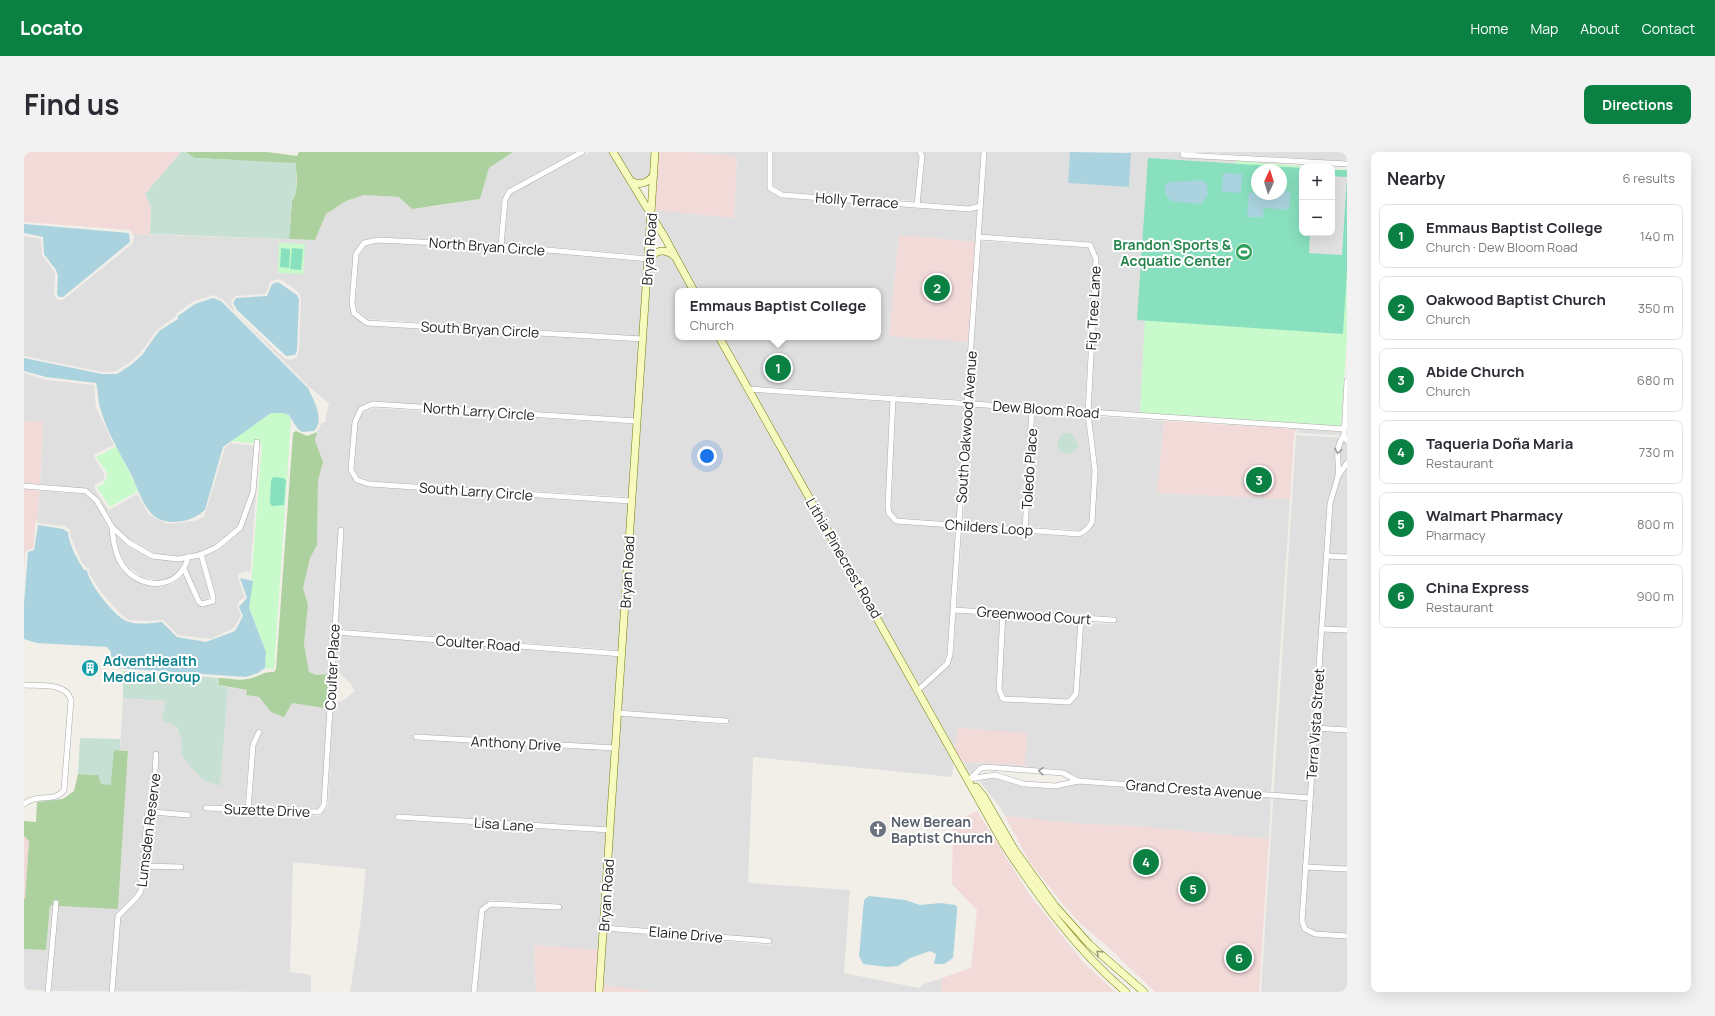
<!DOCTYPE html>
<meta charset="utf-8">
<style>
:root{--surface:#fff;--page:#f2f2f3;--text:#2b2b33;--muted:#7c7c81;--line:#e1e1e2;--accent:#0b8043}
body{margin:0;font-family:Manrope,sans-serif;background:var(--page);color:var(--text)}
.controls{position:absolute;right:12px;top:12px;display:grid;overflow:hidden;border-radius:8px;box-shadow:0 4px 16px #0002}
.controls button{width:36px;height:36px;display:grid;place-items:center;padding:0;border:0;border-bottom:1px solid var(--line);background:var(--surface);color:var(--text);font:20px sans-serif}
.compass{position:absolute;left:1227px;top:12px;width:36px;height:36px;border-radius:50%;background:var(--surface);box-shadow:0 4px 16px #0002;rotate:4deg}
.you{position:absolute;left:683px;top:304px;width:14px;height:14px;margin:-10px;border:3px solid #fff;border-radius:50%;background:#1a73e8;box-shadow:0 0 0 6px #1a73e833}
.badge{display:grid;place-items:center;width:26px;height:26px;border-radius:50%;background:var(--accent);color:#fff;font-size:13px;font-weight:700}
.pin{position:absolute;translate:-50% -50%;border:2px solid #fff;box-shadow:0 1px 4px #0006}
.popup{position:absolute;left:651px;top:136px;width:206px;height:52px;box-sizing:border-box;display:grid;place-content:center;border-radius:8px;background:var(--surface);filter:drop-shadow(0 1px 3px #0005);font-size:13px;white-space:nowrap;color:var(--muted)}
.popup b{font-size:15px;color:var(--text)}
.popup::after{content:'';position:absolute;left:50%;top:100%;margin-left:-8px;border:8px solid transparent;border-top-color:var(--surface)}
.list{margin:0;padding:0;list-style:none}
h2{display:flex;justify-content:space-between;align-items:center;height:52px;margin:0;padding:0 16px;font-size:17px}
h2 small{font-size:13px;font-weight:400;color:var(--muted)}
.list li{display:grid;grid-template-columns:26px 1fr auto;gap:12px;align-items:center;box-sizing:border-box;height:64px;margin:0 8px 8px;padding:0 8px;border:1px solid var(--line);border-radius:8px}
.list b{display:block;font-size:15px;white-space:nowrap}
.list p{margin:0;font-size:13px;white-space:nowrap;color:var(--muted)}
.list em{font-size:13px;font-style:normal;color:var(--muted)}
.map{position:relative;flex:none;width:1323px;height:840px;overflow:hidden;border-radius:8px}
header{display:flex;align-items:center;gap:24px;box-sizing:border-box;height:56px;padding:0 20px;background:var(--accent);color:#fff}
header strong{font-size:19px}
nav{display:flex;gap:22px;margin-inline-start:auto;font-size:14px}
.intro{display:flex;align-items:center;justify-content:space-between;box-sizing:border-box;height:96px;padding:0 24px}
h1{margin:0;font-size:28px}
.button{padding:10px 18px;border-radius:8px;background:var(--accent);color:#fff;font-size:14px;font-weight:700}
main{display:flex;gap:24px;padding:0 24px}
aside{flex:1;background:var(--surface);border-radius:8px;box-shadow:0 4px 16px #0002}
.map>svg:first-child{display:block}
</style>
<header>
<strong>Locato</strong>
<nav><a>Home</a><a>Map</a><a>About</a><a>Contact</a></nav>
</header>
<div class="intro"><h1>Find us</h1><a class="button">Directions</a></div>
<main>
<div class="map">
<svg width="1323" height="840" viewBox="0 0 1323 840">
<rect width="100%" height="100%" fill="#f2efe9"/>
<g fill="#e0dfdf" fill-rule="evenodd">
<path d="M489,0H552L482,38L478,47L474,91L354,85L340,88L330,100L325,151L328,162L343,174L616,190L610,266L348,249L336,254L329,268L325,317L331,329L345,335L604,352L595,498L314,477L320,375H315L305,522L292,523L285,520L280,492L284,453L279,436L286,406L293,393L294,329L299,310L291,288L293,280L298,271L301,270L305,251L286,236L199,148L189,143L170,149L153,161L151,165L133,178L116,201L106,210L92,219L78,220L0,204V84L17,87L18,103L30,119L31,124L30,143L34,148H39L108,92L110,86L109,82L291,88L302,62L322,49L340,43L375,45L407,55L456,47L465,16ZM254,127L258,128L274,140L277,146L275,198L273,205L268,208L260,206L211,160L207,151L208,147L212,144L242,142L246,130Z"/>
<path d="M565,0H586L625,65L622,103L480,91L484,49L487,42Z"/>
<path d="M593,0H627L626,24L620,28L608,26Z"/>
<path d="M663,0H744L743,36L758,46L945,60L953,58L951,90L875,83L865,184L944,190L941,248L725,234L699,185H854V139H674L630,63L631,58L710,66L713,4Z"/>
<path d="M749,0H893L895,4L891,49L759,40L749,34Z"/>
<path d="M899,0H957L954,52L945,54L896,50Z"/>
<path d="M963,0H1046L1044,31L1105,35L1107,1L1100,0H1156V5L1212,9L1209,26L1124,127L1116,261L1067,258L1075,108L1069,92L1066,90L957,82Z"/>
<path d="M1169,0H1323V9Z"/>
<path d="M957,89L1064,96L1069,108L1061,257L946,249Z"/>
<path d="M354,91L477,97L621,110L616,184L344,167L333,159L331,151L335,104L342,94Z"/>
<path d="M636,102L644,103L650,108L667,139H654V185H692L721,240L930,607L928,625L729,605L724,731L826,738L820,821L895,836L900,832L918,826L917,840H628L578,833L582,779L747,793L748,787L583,773L596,564L705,573V567L597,558L627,110Z"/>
<path d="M0,221L22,228L70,233L72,255L90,293L71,302L70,305L81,323L79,328L71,333V337L85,358L113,342L125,363L143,372L170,369L180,365L201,296L207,291L230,294L226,340L214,374L192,393L175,400L154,404L129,401L105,387L91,374L82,361L76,347L64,337L16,332L19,271L0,269Z"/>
<path d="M729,240L866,250L861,354L862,363L872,372L933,376L923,502L920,510L895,533Z"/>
<path d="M872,250L940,255L933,370L873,366L867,360Z"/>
<path d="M946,255L1005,259L998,375L939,370Z"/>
<path d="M350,256L609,272L605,345L346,329L335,325L330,317L334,271L339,260Z"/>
<path d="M1011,260L1061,264L1068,320L1065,369L1060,377L1055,378L1004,375Z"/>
<path d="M1067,264L1140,269L1134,341L1266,347L1247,640L1056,626L1040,618L963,612L955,613L946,623L939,610L1001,613L934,576L931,597L898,538L925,513L929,503L932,461L976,464L972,537L979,550L1045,553L1054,544L1059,471L1092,472L1093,465L933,455L938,377L1055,385L1062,382L1067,377L1070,370L1074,320Z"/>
<path d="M1323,271V284L1273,281V277L1320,280Z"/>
<path d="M1272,283L1323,286V840H1237Z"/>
<path d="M236,294L226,421L222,419L214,423V426L221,446L216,448L213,454L217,464L210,476L187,487L154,483L139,468L127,469L104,468L95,460L77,440L66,423L65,417L58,411L47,386L46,378L40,374L13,371L15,339L61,342L71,351L85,377L90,401L96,416L103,422L116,431L135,435L148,432L160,423L172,452L179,455L189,451L192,445L181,404L195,398L218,377L231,341Z"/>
<path d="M92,383L102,393L127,406L154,410L160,409L158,415L153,422L145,427L135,429L118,425L101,412L95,398Z"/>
<path d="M175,406L186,445L178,449L163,418L166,408Z"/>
<path d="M981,464L1054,470L1050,541L1044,547L981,544L977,536Z"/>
<path d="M313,483L595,505L589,593L389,582V588L588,599L584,675L372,662L371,668L583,681L575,798L510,793L512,840H453L460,760L467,755L538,758V752L466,748L455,758L447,840H326L336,775L342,717L269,710L266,820L287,823V840L27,839L34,754L94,756L104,599L96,598L99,546L142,549L158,589L157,602L195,634L204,535L223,538L222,543L235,545L247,560L268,551L300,556L303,555L298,652L294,657L227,655L232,593L238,579L234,576L226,592L221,655L179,653V659L295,664L303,656L304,652L309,552L320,548L331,539L327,532L313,519L311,520Z"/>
<path d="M968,626L976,627L1000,635L1032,637L1055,632L1247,646L1245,687L1112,674L1059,672L981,664L976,655L955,629Z"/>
<path d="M26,753H29L21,839L0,837V797L22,798Z"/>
</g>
<g fill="#f2dad9">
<path d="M0,0H157L121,42L127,55L126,82H109L106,78L0,70Z"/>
<path d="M634,0H663L713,4L710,66L631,58Z"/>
<path d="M875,83L951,90L944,190L865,184Z"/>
<path d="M0,269L19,270L16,332L0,331Z"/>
<path d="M1140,269L1273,277L1270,283L1266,347L1133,341Z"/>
<path d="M0,337L15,339L14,365L11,373L10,392L8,396L1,400L0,419Z"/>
<path d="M934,576L1003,581L1001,613L939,610L931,597Z"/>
<path d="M953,659L1005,742L1059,810L1091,840H917L918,826L947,816L953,758L928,732L929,670Z"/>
<path d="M981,664L1059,672L1112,674L1245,687L1235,840H1131L1085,796L1056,771L1037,750L1005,709Z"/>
<path d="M0,684L5,689L1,747H0Z"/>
<path d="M510,793L575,798L572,840H512Z"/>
<path d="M578,833L628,839V840H578Z"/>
</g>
<g fill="#add19e">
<path d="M162,0H243L273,4L275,0H489L465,16L456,47L388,57L375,45L340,43L322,49L302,62L291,88L265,87L268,49C274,40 273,28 272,17L210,8L170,6Z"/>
<path d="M272,279L283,284L293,280L291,288L299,310L294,329L293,393L286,406L279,436L284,453L280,492L285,520L292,523L305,522L303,555L300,556L268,551L260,565L247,560L235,545L222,543L223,538L195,533V526C204,526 215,529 223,527C235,525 239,519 250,520L252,517L269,281Z"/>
<path d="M90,598L104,599L94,757L34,754L35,748H29V753L26,754L22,798L0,797V747H1L5,689L0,684V669L12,670L13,650L39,647L50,639L54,622L74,623Z"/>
</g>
<g fill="#c6e0d4">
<path d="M157,0H162L170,6L272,11C271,24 275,38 268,49L265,87L126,82L127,55L121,42Z"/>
<path d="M1040,281L1048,282L1055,295L1047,302L1037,300L1033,295L1035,285Z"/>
<path d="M99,519L195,526V533L204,535L196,634L181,629L167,615L157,602L158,589L153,575L138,568L142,549L99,546Z"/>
<path d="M56,586L96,587V598H90L87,633L77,632L74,623L54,622Z"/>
</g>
<g fill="#c8facc" fill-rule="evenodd">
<path d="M1212,9L1291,15H1278V81H1308V17L1323,18V187L1317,274L1116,261L1123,127L1209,27ZM1233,18H1257V42H1233Z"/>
<path d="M255,91L281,92L279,122L254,121Z"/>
<path d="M247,261H259L265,263L267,268L250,517L241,516L242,500L225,456L238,292L206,289Z"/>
<path d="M93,294L114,339L86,355L73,335L80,331L84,322L72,305Z"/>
</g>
<g fill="#88e0be" fill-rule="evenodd">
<path d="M1124,6L1278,16V81H1308V18H1323V119L1319,182L1113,168ZM1233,18H1257V42H1233Z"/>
<path d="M257,96L266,97L265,116L256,115Z"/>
<path d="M268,96L279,97L277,118L266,117Z"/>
<path d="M249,325L259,326L262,328L260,353L248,354L246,351L247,329Z"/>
</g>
<path fill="#e2e2e2" d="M1308,24L1323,25L1318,103L1285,101L1286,81H1308Z"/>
<g fill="#aad3df">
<path d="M1046,0L1107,1L1105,35L1044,31Z"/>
<path d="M1199,21L1218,22L1217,41L1198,40Z"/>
<path d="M1178,28L1183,32L1184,43L1177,52L1147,49L1141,42V32C1147,29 1169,29 1178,28Z"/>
<path d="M1257,38L1266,39L1265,58L1240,56L1239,65H1223L1225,40L1233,42H1257Z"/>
<path d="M0,72L105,81L106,90L39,145H35L33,142L34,124L32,118L20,102L19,85L0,81Z"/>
<path d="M254,130L273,143L275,147L273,198L271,203L262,204L213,158L209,151L212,146L243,144L248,132Z"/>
<path d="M189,146L197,149L284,236C290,249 301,268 290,279L278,280L273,276L265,263L259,261H247L199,295L181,358C167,371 139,376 126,360C118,350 113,336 108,324C96,301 81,277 75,252C74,245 74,238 72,231L22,225L0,219V206L78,222H93L108,212L118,203L135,179L154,167V164L171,152Z"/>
<path d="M14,373L39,377L44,380C45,393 53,407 60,418H63C64,431 92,467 105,470C115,473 128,471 138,470L153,485L182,490L211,479L219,464L215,455L223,446L216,426L229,429L225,456L242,500L241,516L234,521L222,525L92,516L86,511L87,500L83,495L13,491L0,487V452L4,400L10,398Z"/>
<path d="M845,744L881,748L896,753L917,751L931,753L933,755V760L929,806L920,812H910L912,802L906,799L886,806L874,814L863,815L839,812L835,804L840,748Z"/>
</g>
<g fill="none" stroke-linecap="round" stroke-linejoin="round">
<g stroke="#a9a9a9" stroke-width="6">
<g id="street">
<path d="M746,0V36L758,43L945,57L956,54"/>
<path d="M1159,0V3L1323,12"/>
<path d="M893,53L898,4L896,0"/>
<path d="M477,94L481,48L485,40L558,0"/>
<path d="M619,187L343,171L330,161L328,151L332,102L340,91L354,88L477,94L625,107"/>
<path d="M1323,229L1320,283L1323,289"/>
<path d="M724,237L1320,277"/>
<path d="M869,247L864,354L865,361L872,369L1055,382C1062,379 1065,376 1068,370L1071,319L1064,261L1072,107L1066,93L954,85"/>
<path d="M1320,283C1309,299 1316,308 1314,324C1312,333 1308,343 1306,352L1278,769L1281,777L1291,782L1323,784"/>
<path d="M1314,324L1323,311"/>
<path d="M0,334L62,339L73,349L88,375L104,390L128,404L154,407L176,403L193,395L216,376L229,340L233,290"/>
<path d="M607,349L345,332L333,328L327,318L331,270L337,257L349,252L612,269"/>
<path d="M88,375C89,389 91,403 99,414C117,439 157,438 164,405"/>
<path d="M1001,378L1008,256"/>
<path d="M1303,404L1323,405"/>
<path d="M160,417L175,450L178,452L189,449V445L177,402"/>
<path d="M930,458L1090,468"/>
<path d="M979,461L975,537L979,547L1045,550L1052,542L1057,467"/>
<path d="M1298,477L1323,478"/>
<path d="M311,480L598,502"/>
<path d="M0,533C15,534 42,530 47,548L40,638C31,651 13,641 0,652"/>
<path d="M894,538L923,512L926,503L960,0"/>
<path d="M594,561L702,569"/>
<path d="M1291,576L1323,578"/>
<path d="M392,585L591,596"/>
<path d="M945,627L971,623L1000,632L1032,634L1054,629L1286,646"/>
<path d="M946,627L957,616L963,615L1039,621L1054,629"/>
<path d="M182,656L295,660L300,653L317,378"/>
<path d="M224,658L229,593L235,580"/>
<path d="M129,660L164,663"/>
<path d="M374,665L586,678"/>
<path d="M119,714L157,715"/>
<path d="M1281,715L1323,717"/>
<path d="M580,776L745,789"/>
<path d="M24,840L32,751"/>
<path d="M88,840L94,764L112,746L117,739L123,664L124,661L129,660L132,602"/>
<path d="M450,840L458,758L466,752L535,755"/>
</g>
</g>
<g stroke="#707d05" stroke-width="8">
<g id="secondary">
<path d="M589,0L640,84L670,139"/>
<path d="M607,29C616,34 624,31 630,23"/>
<path d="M625,109C630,98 640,96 650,104"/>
<path d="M695,185L979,691C1014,744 1053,799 1102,840"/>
<path d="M952,635L960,645L990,697L1031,754L1065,792L1120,840"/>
<path d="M575,840L631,0"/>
</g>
</g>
<use href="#street" stroke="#fff" stroke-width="5"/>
<use href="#secondary" stroke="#f7fabf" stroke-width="7"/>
</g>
<defs><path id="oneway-chevron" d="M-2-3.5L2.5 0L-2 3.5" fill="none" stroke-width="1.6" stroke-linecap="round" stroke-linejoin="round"/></defs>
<g stroke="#9c9c9c">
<use href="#oneway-chevron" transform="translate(1314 299) rotate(99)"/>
<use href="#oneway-chevron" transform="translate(1017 619) rotate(-175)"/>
</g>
<use stroke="#979978" href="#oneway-chevron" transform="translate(1075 801) rotate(-136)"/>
<defs>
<g id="stadium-disc" transform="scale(0.9)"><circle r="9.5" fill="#2e9e5b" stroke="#fff"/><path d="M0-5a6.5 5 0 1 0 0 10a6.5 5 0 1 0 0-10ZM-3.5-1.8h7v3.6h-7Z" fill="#fff"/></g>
<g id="building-disc" transform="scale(0.9)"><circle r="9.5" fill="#0f9aa8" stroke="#fff"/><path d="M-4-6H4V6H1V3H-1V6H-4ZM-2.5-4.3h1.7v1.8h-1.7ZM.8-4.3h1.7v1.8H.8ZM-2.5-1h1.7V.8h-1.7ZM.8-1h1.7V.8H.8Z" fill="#fff"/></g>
<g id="church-disc" transform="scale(0.9)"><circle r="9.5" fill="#6b7280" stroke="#fff"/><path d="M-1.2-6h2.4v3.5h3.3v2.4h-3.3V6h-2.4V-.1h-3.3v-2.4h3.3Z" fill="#fff"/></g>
</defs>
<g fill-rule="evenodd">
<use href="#stadium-disc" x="1220" y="100"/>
<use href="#building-disc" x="66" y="516"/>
<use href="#church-disc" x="854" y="677"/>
</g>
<g text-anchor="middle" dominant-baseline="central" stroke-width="4" stroke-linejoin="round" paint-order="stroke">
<g font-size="14" fill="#222" stroke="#fff">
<text transform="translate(833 48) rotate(4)">Holly Terrace</text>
<text transform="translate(463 94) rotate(4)">North Bryan Circle</text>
<text transform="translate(625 97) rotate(-86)">Bryan Road</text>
<text transform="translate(1069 156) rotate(-87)">Fig Tree Lane</text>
<text transform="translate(456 177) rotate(3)">South Bryan Circle</text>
<text transform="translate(1022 257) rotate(4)">Dew Bloom Road</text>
<text transform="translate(455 259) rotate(4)">North Larry Circle</text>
<text transform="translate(942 275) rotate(-86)">South Oakwood Avenue</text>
<text transform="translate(1005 317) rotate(-86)">Toledo Place</text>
<text transform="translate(452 339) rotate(4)">South Larry Circle</text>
<text transform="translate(965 375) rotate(4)">Childers Loop</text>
<text transform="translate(820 406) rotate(60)">Lithia Pinecrest Road</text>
<text transform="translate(603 420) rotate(-87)">Bryan Road</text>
<text transform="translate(1010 463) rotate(4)">Greenwood Court</text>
<text transform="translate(454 491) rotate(4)">Coulter Road</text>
<text transform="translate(308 515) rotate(-87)">Coulter Place</text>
<text transform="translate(1291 572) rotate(-86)">Terra Vista Street</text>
<text transform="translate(492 591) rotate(3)">Anthony Drive</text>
<text transform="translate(1170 637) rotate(4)">Grand Cresta Avenue</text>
<text transform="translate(243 658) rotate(2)">Suzette Drive</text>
<text transform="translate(480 672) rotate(4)">Lisa Lane</text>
<text transform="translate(124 678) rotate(-83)">Lumsden Reserve</text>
<text transform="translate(582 743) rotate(-86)">Bryan Road</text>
<text transform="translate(662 782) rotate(5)">Elaine Drive</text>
</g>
<g font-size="14" font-weight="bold" fill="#27864d" stroke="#fff" text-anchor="end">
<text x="1207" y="92">Brandon Sports &amp;<tspan x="1207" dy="16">Acquatic Center</tspan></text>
</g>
<g font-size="14" font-weight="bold" fill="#0d838f" stroke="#fff" text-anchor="start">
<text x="79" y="508">AdventHealth<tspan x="79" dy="16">Medical Group</tspan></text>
</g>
<g font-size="14" font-weight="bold" fill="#5b616d" stroke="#fff" text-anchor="start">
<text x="867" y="669">New Berean<tspan x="867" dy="16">Baptist Church</tspan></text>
</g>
</g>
</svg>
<div class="controls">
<button>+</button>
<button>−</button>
</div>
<svg class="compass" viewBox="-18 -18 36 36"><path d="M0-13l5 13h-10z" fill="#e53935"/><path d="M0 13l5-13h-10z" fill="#7c7c81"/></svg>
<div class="you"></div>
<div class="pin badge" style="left:754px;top:216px">1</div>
<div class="popup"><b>Emmaus Baptist College</b>Church</div>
<div class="pin badge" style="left:913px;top:136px">2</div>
<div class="pin badge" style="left:1235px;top:328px">3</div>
<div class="pin badge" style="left:1122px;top:710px">4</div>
<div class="pin badge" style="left:1169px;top:737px">5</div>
<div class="pin badge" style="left:1215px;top:806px">6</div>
</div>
<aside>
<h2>Nearby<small>6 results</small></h2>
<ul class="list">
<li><span class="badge">1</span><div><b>Emmaus Baptist College</b><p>Church · Dew Bloom Road</p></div><em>140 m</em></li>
<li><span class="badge">2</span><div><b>Oakwood Baptist Church</b><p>Church</p></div><em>350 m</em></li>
<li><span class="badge">3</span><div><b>Abide Church</b><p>Church</p></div><em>680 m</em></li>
<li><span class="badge">4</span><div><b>Taqueria Doña Maria</b><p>Restaurant</p></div><em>730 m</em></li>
<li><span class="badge">5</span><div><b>Walmart Pharmacy</b><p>Pharmacy</p></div><em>800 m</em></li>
<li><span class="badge">6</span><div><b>China Express</b><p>Restaurant</p></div><em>900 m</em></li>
</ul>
</aside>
</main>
